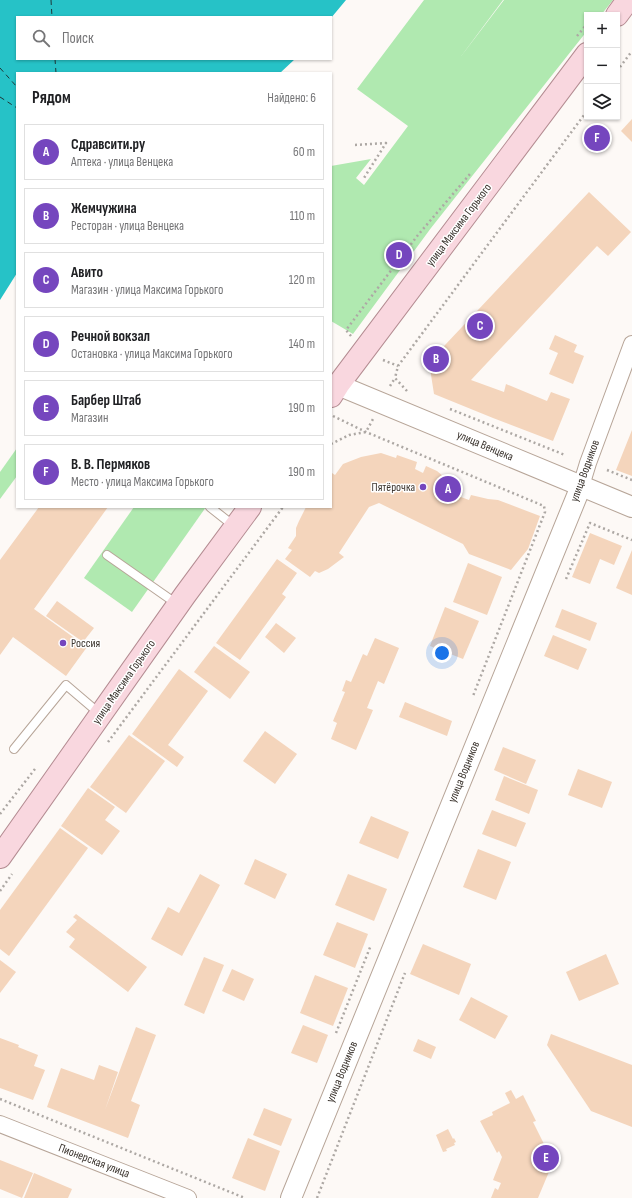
<!DOCTYPE html>
<html lang="ru">
<meta charset="utf-8">
<style>
:root{--surface:#fff;--page:#f6f6f6;--text:#202124;--muted:#757577;--line:#e0e0e0;--accent:#7546be}
body{margin:0;font-family:"Sofia Sans Condensed",sans-serif;background:var(--page);color:var(--text)}
.controls{position:absolute;right:12px;top:12px;display:grid;overflow:hidden;border-radius:0px;box-shadow:0 1px 3px #0004}
.controls button{width:36px;height:36px;display:grid;place-items:center;padding:0;border:0;border-bottom:1px solid var(--line);background:var(--surface);color:var(--text);font:20px sans-serif}
.you{position:absolute;left:442px;top:653px;width:14px;height:14px;margin:-10px;border:3px solid #fff;border-radius:50%;background:#1a73e8;box-shadow:0 0 0 6px #1a73e833}
.badge{display:grid;place-items:center;width:26px;height:26px;border-radius:50%;background:var(--accent);color:#fff;font-size:13px;font-weight:700}
.pin{position:absolute;translate:-50% -50%;border:2px solid #fff;box-shadow:0 1px 4px #0006}
.list{margin:0;padding:0;list-style:none}
h2{display:flex;justify-content:space-between;align-items:center;height:52px;margin:0;padding:0 16px;font-size:17px}
h2 small{font-size:13px;font-weight:400;color:var(--muted)}
.list li{display:grid;grid-template-columns:26px 1fr auto;gap:12px;align-items:center;box-sizing:border-box;height:56px;margin:0 8px 8px;padding:0 8px;border:1px solid var(--line);border-radius:0px}
.list b{display:block;font-size:15px;white-space:nowrap}
.list p{margin:0;font-size:13px;white-space:nowrap;color:var(--muted)}
.list em{font-size:13px;font-style:normal;color:var(--muted)}
.icon{flex:none;width:22px;height:22px;fill:none;stroke:currentColor;stroke-width:2;stroke-linecap:round;stroke-linejoin:round}
.map{position:relative;flex:none;width:632px;height:1198px;overflow:hidden}
.search{position:absolute;background:var(--surface);box-shadow:0 1px 3px #0004;left:16px;top:16px;width:316px;height:44px;display:flex;align-items:center;gap:10px;box-sizing:border-box;padding:0 14px;border-radius:0px;color:var(--muted);font-size:15px}
.panel{position:absolute;background:var(--surface);box-shadow:0 1px 3px #0004;left:16px;top:72px;width:316px;height:436px;border-radius:0px}
.map>svg:first-child{display:block}
</style>
<div class="map">
<svg width="632" height="1198" viewBox="0 0 632 1198">
<rect width="100%" height="100%" fill="#fdf9f6"/>
<g fill="#b0e9b0">
<path d="M424,0H503L459,59L504,0H613L601,15H587V31L431,228L353,334L331,321V166L371,159L356,178L364,185L408,126L357,89Z"/>
<path d="M17,448V476L0,499V472Z"/>
<path d="M134,507H206L132,612L84,578Z"/>
</g>
<path fill="#26c2c7" d="M0,0H346L331,18V17H17V59H295L280,73H17V273L0,300Z"/>
<g fill="none" stroke-linecap="round" stroke-linejoin="round">
<g stroke="#1f3738" stroke-width="1" stroke-dasharray="5 4" stroke-linecap="butt">
<path d="M51,0L52,17"/>
<path d="M55,59L56,73"/>
<path d="M0,68L17,87"/>
<path d="M0,97L17,108"/>
</g>
</g>
<g fill="#f4d5bc">
<path d="M632,119V142L621,131Z"/>
<path d="M589,192L631,232L608,256L597,246L471,380L504,392L506,384L547,401L551,392L570,399L553,441L493,418L434,394L429,362Z"/>
<path d="M402,247L406,250L396,262L392,259Z"/>
<path d="M555,335L577,345L574,352L584,356L573,384L549,374L558,353L549,349Z"/>
<path d="M632,430V476L616,470Z"/>
<path d="M381,453L396,458L397,455L417,462L415,469L423,473L426,466L437,471L456,487L453,494L469,500L471,495L488,499L498,500L540,516L528,549L511,570L469,554L463,544L379,503L369,507L339,553L344,557L328,569L319,573L315,571L310,577L285,559L292,550L288,548L296,536V528L299,521L306,507H331L332,473L335,475L343,464L361,457Z"/>
<path d="M39,507H108L34,609L87,647L66,676L13,637L0,655V560Z"/>
<path d="M590,533L622,546L614,565L600,559L590,584L572,577Z"/>
<path d="M632,550V595L616,588Z"/>
<path d="M277,559L297,573L282,594L286,597L240,660L216,643Z"/>
<path d="M468,563L502,577L487,615L453,602Z"/>
<path d="M57,601L94,628L83,642L46,616Z"/>
<path d="M445,607L479,621L463,659L430,646Z"/>
<path d="M562,609L597,623L590,641L555,627Z"/>
<path d="M276,623L296,638L284,653L265,637Z"/>
<path d="M553,635L587,649L578,670L544,656Z"/>
<path d="M375,638L399,648L384,684L378,681L367,708L373,710L356,750L331,739L337,723L333,721L345,692L342,691L346,680L351,682L363,654L367,656Z"/>
<path d="M214,646L250,672L230,699L194,672Z"/>
<path d="M179,669L208,691L168,745L184,757L177,767L132,734Z"/>
<path d="M405,702L452,721L447,736L399,717Z"/>
<path d="M265,731L297,754L275,784L243,761Z"/>
<path d="M129,735L165,761L126,813L90,787Z"/>
<path d="M503,747L536,760L526,784L494,770Z"/>
<path d="M578,769L612,782L602,808L568,795Z"/>
<path d="M504,776L538,790L529,814L495,800Z"/>
<path d="M88,788L115,807L105,820L120,831L102,855L61,826Z"/>
<path d="M492,810L526,823L516,847L482,834Z"/>
<path d="M371,816L409,832L398,859L359,843Z"/>
<path d="M60,828L88,848L9,956L0,949V910Z"/>
<path d="M478,849L511,862L496,900L463,887Z"/>
<path d="M255,859L287,874L275,899L244,884Z"/>
<path d="M200,874L220,885L182,956L151,939L168,907L179,913Z"/>
<path d="M348,874L387,889L374,921L335,905Z"/>
<path d="M76,914L147,967L128,992L69,947L75,939L66,932L77,920L73,917Z"/>
<path d="M337,922L368,934L355,968L323,955Z"/>
<path d="M423,944L471,964L459,995L410,974Z"/>
<path d="M606,954L619,984L579,1001L566,972Z"/>
<path d="M204,957L224,965L204,1014L184,1005Z"/>
<path d="M0,960L16,972L0,993Z"/>
<path d="M232,969L254,979L244,1001L222,991Z"/>
<path d="M315,975L348,988L333,1026L300,1013Z"/>
<path d="M471,997L508,1016L495,1039L459,1020Z"/>
<path d="M303,1025L328,1035L317,1063L291,1053Z"/>
<path d="M136,1027L156,1035L131,1101L140,1105L128,1138L47,1107L61,1068L94,1080L99,1065L118,1072L105,1110Z"/>
<path d="M551,1034L632,1065V1127L591,1111L547,1045Z"/>
<path d="M0,1038L19,1045L18,1047L38,1055L34,1066L45,1070L33,1100L0,1088Z"/>
<path d="M418,1039L436,1047L431,1059L413,1051Z"/>
<path d="M511,1090L516,1099L523,1095L536,1121L533,1122L550,1156L547,1165L551,1167L538,1198H491L495,1188L498,1190L501,1183L493,1180L502,1157L499,1151L497,1153L480,1121L493,1115L492,1112L510,1103L505,1093Z"/>
<path d="M264,1108L292,1119L281,1146L253,1135Z"/>
<path d="M448,1129L453,1139L454,1138L456,1142L454,1143L455,1145L446,1149L447,1151L443,1152L436,1135Z"/>
<path d="M248,1138L280,1151L265,1191L232,1178Z"/>
<path d="M0,1160L33,1173L22,1198L0,1189Z"/>
<path d="M34,1173L72,1189L68,1198H24Z"/>
</g>
<g fill="none" stroke-linecap="round" stroke-linejoin="round">
<g stroke="#b7a598" stroke-width="10">
<g id="service">
<path d="M210,507L234,526"/>
<path d="M107,555L177,604"/>
<path d="M14,749L66,685L100,714"/>
</g>
</g>
<g stroke="#b7a598" stroke-width="18">
<g id="minor">
<path d="M581,486L588,463L632,344"/>
<path d="M0,1124L188,1198"/>
</g>
</g>
<g stroke="#b7a598" stroke-width="22">
<g id="tertiary">
<path d="M338,385L632,507"/>
<path d="M291,1198L581,486"/>
</g>
</g>
<g stroke="#b48c92" stroke-width="24">
<g id="primary">
<path d="M617,15L628,0"/>
<path d="M331,396L338,385L587,54"/>
<path d="M0,857L185,595L250,507"/>
</g>
</g>
<g stroke="#ada8a4" stroke-width="2.5" stroke-dasharray="2 3" stroke-linecap="butt">
<path d="M577,36L587,24"/>
<path d="M617,71L632,51"/>
<path d="M355,145L386,143L364,178"/>
<path d="M351,336L346,330L418,235L470,174"/>
<path d="M383,360L398,366"/>
<path d="M390,386L395,378"/>
<path d="M407,391L395,378L398,366L587,111"/>
<path d="M450,409L565,455"/>
<path d="M333,416L366,432L544,506L545,512L473,696"/>
<path d="M331,444L349,435L366,432L373,419"/>
<path d="M607,470L632,480"/>
<path d="M566,579L590,523L632,540"/>
<path d="M108,742L283,507"/>
<path d="M0,814L35,769"/>
<path d="M0,891L12,874"/>
<path d="M336,1033L371,945"/>
<path d="M0,1099L245,1198"/>
<path d="M317,1198L405,973"/>
</g>
<use href="#service" stroke="#fff" stroke-width="8"/>
<use href="#minor" stroke="#fff" stroke-width="16"/>
<use href="#tertiary" stroke="#fff" stroke-width="20"/>
<use href="#primary" stroke="#f9d7df" stroke-width="22"/>
</g>
<g fill="#7546be" stroke="#fff" stroke-width="1.5">
<circle cx="423" cy="487" r="4"/>
<circle cx="63" cy="643" r="4"/>
</g>
<g text-anchor="middle" dominant-baseline="central" stroke-width="3" stroke-linejoin="round" paint-order="stroke">
<g font-size="12" fill="#3a332d" stroke="#fff">
<text transform="translate(459 225) rotate(-53)">улица Максима Горького</text>
<text transform="translate(485 446) rotate(23)">улица Венцека</text>
<text transform="translate(585 471) rotate(-70)">улица Водников</text>
<text transform="translate(124 682) rotate(-55)">улица Максима Горького</text>
<text transform="translate(464 772) rotate(-68)">улица Водников</text>
<text transform="translate(342 1072) rotate(-68)">улица Водников</text>
<text transform="translate(94 1161) rotate(21)">Пионерская улица</text>
</g>
<g font-size="12" fill="#3a332d" stroke="#fff" text-anchor="end">
<text x="415" y="487">Пятёрочка</text>
<text x="71" y="643" text-anchor="start">Россия</text>
</g>
</g>
</svg>
<div class="controls">
<button>+</button>
<button>−</button>
<button><svg class="icon" aria-label="layers" viewBox="0 0 24 24"><path d="M12 4l9 5-9 5-9-5zM3 14l9 5 9-5"/></svg></button>
</div>
<div class="you"></div>
<div class="pin badge" style="left:448px;top:489px">A</div>
<div class="pin badge" style="left:436px;top:359px">B</div>
<div class="pin badge" style="left:480px;top:326px">C</div>
<div class="pin badge" style="left:399px;top:255px">D</div>
<div class="pin badge" style="left:546px;top:1158px">E</div>
<div class="pin badge" style="left:597px;top:138px">F</div>
<div class="search"><svg class="icon" aria-label="search" viewBox="0 0 24 24"><circle cx="10" cy="10" r="6"/><path d="M15 15l6 6"/></svg>Поиск</div>
<section class="panel">
<h2>Рядом<small>Найдено: 6</small></h2>
<ul class="list">
<li><span class="badge">A</span><div><b>Сдравсити.ру</b><p>Аптека · улица Венцека</p></div><em>60 m</em></li>
<li><span class="badge">B</span><div><b>Жемчужина</b><p>Ресторан · улица Венцека</p></div><em>110 m</em></li>
<li><span class="badge">C</span><div><b>Авито</b><p>Магазин · улица Максима Горького</p></div><em>120 m</em></li>
<li><span class="badge">D</span><div><b>Речной вокзал</b><p>Остановка · улица Максима Горького</p></div><em>140 m</em></li>
<li><span class="badge">E</span><div><b>Барбер Штаб</b><p>Магазин</p></div><em>190 m</em></li>
<li><span class="badge">F</span><div><b>В. В. Пермяков</b><p>Место · улица Максима Горького</p></div><em>190 m</em></li>
</ul>
</section>
</div>
